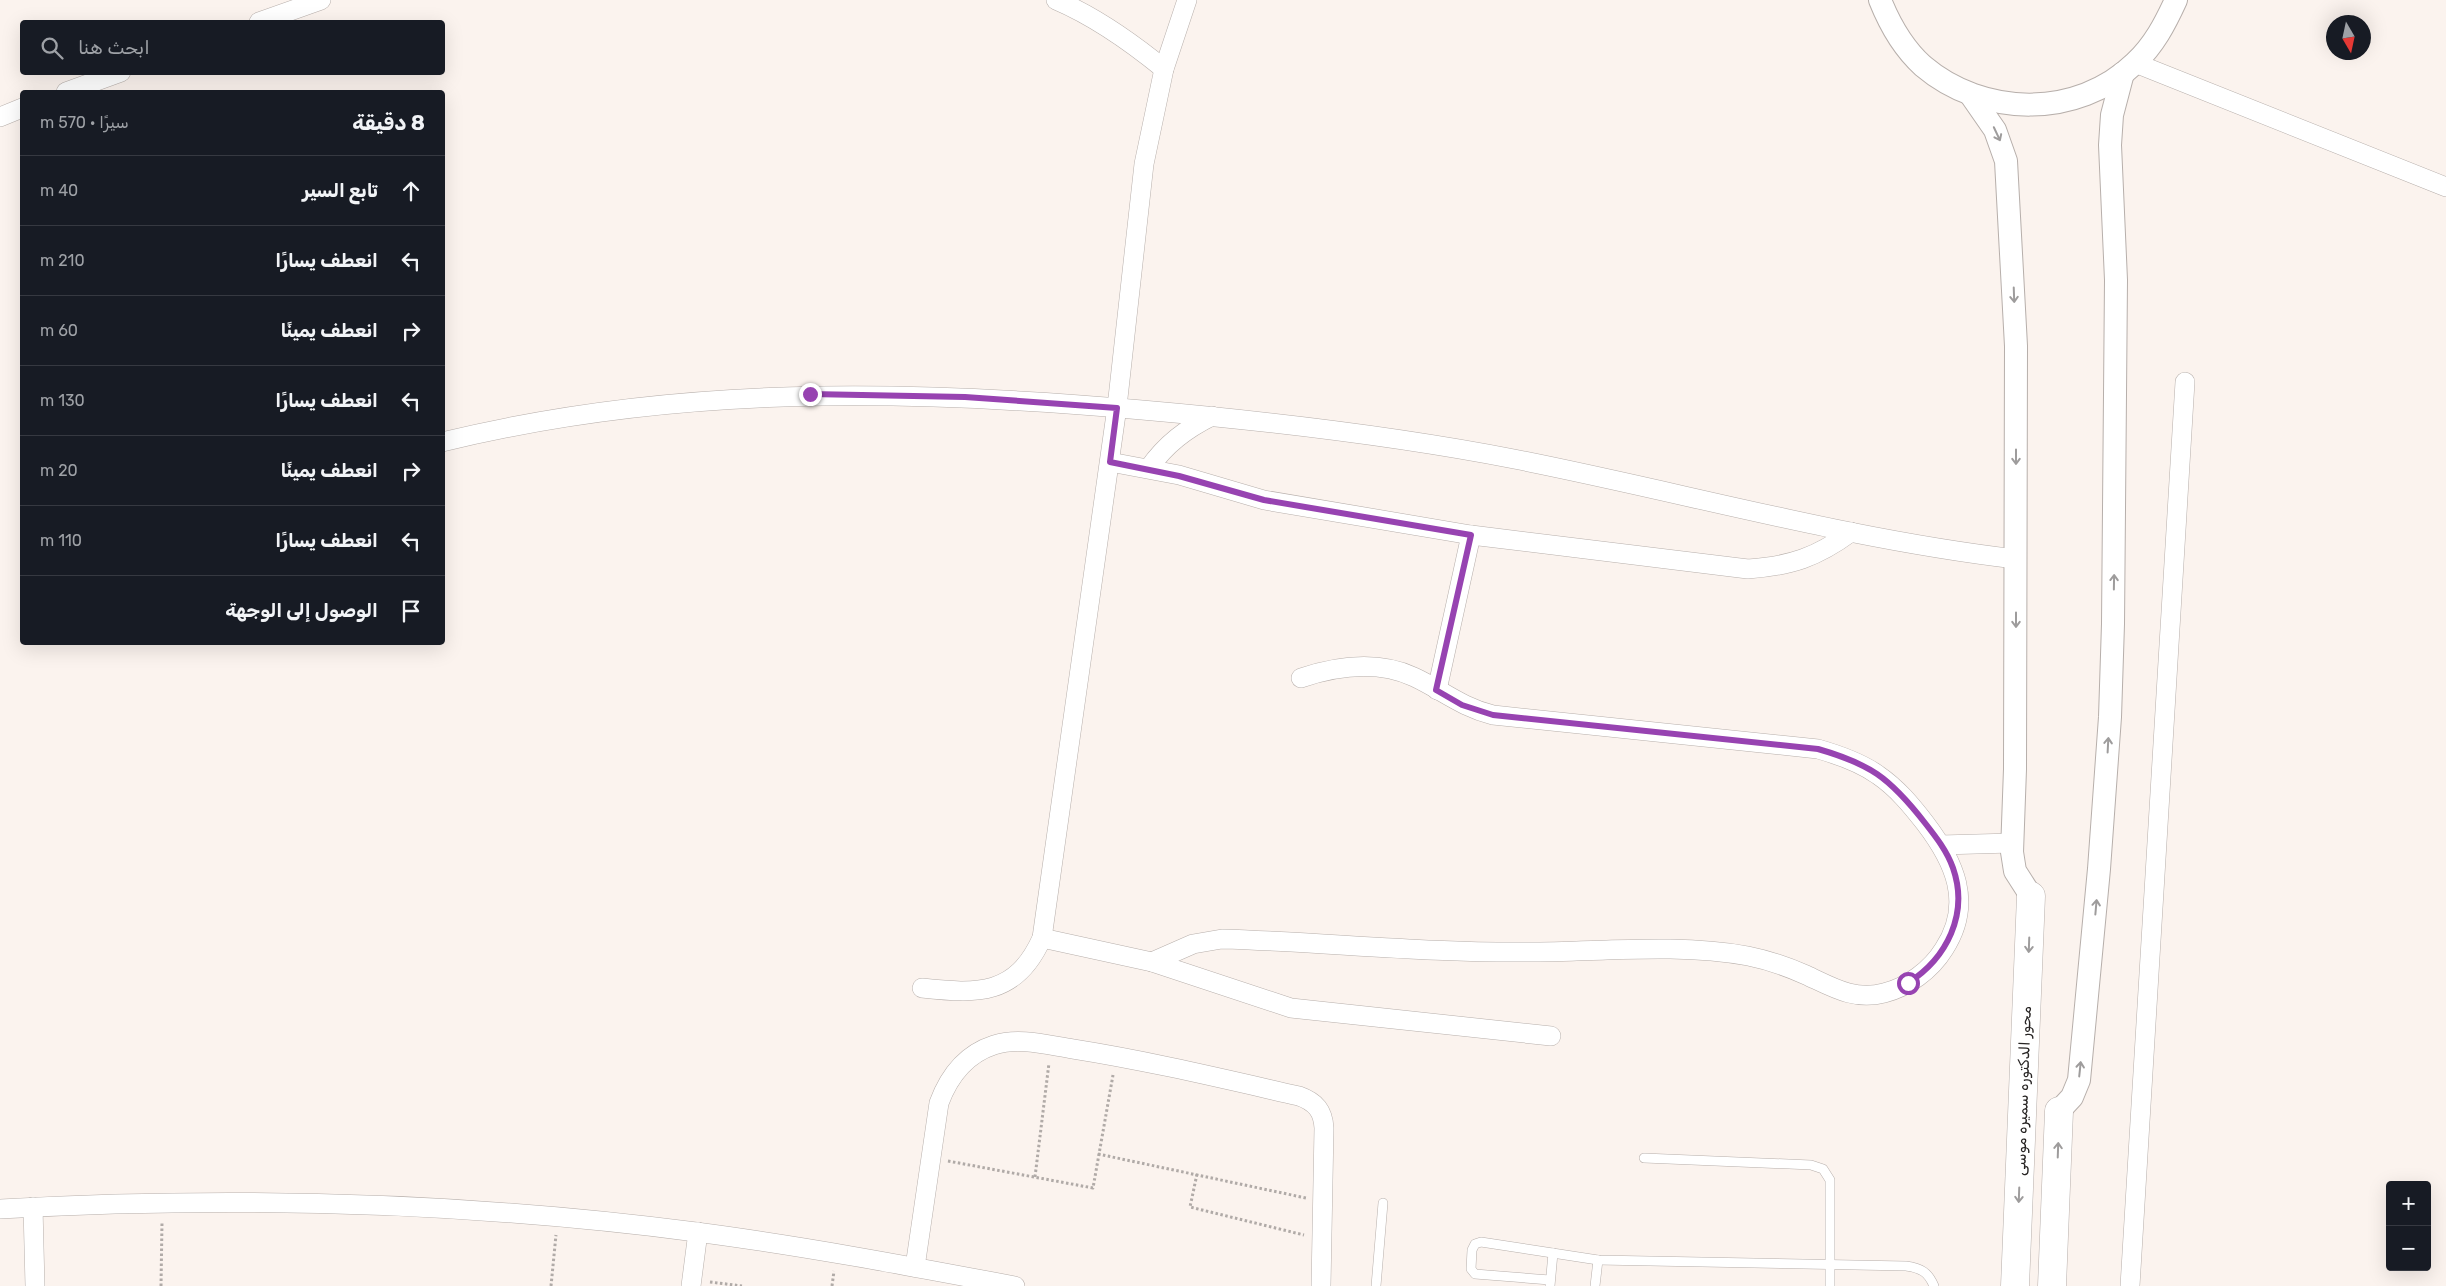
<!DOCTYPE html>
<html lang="ar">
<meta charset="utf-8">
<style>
:root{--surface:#171b24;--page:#20242c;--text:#f1f3f6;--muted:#9ea1a6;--line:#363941}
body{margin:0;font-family:Rubik,Vazirmatn,sans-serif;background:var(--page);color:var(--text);direction:rtl}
.controls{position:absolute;right:15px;bottom:15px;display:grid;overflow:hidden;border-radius:5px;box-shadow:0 5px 20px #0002}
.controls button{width:45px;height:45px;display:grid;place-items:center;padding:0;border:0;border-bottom:1px solid var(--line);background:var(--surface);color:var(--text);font:25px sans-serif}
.compass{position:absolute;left:2326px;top:15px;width:45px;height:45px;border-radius:50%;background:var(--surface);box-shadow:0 5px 20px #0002;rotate:171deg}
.stop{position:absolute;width:15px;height:15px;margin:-11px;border:4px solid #9743b1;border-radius:50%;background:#fff}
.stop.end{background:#9743b1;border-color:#fff;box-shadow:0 1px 5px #0008}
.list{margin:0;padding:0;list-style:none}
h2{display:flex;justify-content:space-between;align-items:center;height:65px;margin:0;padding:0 20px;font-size:21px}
h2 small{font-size:16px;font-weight:400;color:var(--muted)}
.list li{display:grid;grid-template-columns:32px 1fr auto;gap:15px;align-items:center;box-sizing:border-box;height:70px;padding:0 20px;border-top:1px solid var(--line)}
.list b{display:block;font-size:19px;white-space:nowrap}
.list em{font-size:16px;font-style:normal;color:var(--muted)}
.icon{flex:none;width:28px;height:28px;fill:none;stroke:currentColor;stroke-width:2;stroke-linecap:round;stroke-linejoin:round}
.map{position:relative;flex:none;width:2446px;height:1286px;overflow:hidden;direction:ltr}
.search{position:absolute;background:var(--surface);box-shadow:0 5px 20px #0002;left:20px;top:20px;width:425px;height:55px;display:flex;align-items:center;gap:12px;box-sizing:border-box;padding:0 18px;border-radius:5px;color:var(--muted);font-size:19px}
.panel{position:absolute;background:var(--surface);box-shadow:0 5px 20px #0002;left:20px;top:90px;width:425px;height:555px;border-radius:5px;direction:rtl}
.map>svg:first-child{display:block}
</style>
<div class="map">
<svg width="2446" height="1286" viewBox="0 0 2446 1286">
<rect width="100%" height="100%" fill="#fbf3ee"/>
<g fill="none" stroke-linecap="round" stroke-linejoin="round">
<g stroke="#b7afab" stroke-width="10">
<g id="service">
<path d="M1644,1158L1811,1165L1823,1169L1830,1180V1286"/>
<path d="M1550,1280L1475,1274L1471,1269L1472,1250L1475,1244L1481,1242L1598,1260L1906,1266C1921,1268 1928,1272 1934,1286"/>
<path d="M1376,1286L1383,1203"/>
<path d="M1550,1286L1553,1253"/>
<path d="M1595,1286L1598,1260"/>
</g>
</g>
<g stroke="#b7afab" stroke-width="20">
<g id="minor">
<path d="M1056,0C1096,17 1131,42 1164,69"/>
<path d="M259,22L321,0"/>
<path d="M2135,63L2446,187"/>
<path d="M66,92L121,72"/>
<path d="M0,117L22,108"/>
<path d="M442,442C675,385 905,389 1142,410C1267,421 1391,435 1514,459C1682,492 1846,539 2016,559"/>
<path d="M1110,462L1179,475L1264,500L1471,535L1748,569C1791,566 1817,557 1851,532"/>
<path d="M1149,468C1166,444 1186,429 1212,416"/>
<path d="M1437,690L1471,535"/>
<path d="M1941,845L2012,843"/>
<path d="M1042,938L1152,962L1291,1008L1551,1036"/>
<path d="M1152,962L1193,944L1222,939C1324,942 1426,953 1528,952C1601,952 1676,943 1748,956C1768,960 1788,967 1806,975C1832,987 1854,1001 1884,993C1908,987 1931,970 1944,949C1974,903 1954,861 1925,823C1911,805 1897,788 1878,775C1860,762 1839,755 1818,749L1493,715C1461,707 1442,690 1414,677C1377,660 1337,666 1301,678"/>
<path d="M922,988C978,994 1016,996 1042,938L1117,407L1144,164L1164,69L1187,0"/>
<path d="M33,1207L35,1286"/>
<path d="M0,1209C232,1196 465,1202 696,1232C803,1246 909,1266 1015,1286"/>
<path d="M915,1267L939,1103C949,1076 966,1054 994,1045C1019,1037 1047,1045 1073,1049C1149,1061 1224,1079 1299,1096C1316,1102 1323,1111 1324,1128L1321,1286"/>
<path d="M691,1286L698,1232"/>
<path d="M2130,1286L2185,382"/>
</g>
</g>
<g stroke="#b7afab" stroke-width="24">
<g id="tertiary">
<path d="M1880,0C1890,25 1903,48 1923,66C1983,117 2077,119 2135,63C2154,45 2165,24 2176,0"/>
<path d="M1970,94L1995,130L2006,161L2016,346L2015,769L2012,852L2015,871L2031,896"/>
<path d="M2059,1111L2072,1097L2079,1080L2099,869L2110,717L2113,624L2116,280L2110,145L2112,115L2123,73"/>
</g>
</g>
<g stroke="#b7afab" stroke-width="29">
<g id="primary">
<path d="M2015,1286L2031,896"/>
<path d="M2052,1286L2059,1111"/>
</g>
</g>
<g stroke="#b0aaa7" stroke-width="3" stroke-dasharray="2.5 2.5" stroke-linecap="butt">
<path d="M1098,1154L1306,1198"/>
<path d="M948,1161L1093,1188L1113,1075"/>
<path d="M1197,1174L1190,1207L1304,1235"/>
<path d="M1035,1177L1049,1063"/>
<path d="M710,1282L742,1286"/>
<path d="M161,1286L162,1222"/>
<path d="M551,1286L556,1235"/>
<path d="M832,1286L834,1271"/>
</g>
<use href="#service" stroke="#fff" stroke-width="9"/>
<use href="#minor" stroke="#fff" stroke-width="19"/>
<use href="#tertiary" stroke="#fff" stroke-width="22"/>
<use href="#primary" stroke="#fff" stroke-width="28"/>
</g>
<defs><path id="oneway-shaft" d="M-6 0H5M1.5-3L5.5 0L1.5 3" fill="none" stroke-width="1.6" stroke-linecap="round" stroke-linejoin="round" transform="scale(1.25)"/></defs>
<g stroke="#9e9c9c">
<use href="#oneway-shaft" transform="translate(1997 134) rotate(65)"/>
<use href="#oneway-shaft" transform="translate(2014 295) rotate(88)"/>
<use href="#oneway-shaft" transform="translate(2016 457) rotate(90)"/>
<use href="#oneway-shaft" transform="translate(2114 582) rotate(-89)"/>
<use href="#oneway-shaft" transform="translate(2016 620) rotate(90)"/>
<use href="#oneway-shaft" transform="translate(2108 745) rotate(-87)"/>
<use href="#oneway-shaft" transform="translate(2096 907) rotate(-85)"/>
<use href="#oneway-shaft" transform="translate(2029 945) rotate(92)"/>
<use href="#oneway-shaft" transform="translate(2080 1069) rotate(-84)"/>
<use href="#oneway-shaft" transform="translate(2058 1150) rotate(-88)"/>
<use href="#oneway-shaft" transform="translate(2019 1195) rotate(92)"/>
</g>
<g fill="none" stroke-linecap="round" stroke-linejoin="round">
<path stroke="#9743b1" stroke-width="6" d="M810,394L965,397L1117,408L1110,462L1179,476L1264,500L1471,535L1436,690L1462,705L1493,715L1818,749C1839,755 1859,762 1877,774C1896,787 1911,805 1925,823C1936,837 1947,851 1953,868C1969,914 1947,958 1908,983"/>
</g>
<g text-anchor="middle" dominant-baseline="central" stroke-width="4" stroke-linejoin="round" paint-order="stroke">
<g font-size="15" fill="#272423" stroke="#fff">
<text transform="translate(2023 1091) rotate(-88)">محور الدكتوره سميره موسى</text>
</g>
</g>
</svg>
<div class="controls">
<button>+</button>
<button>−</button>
</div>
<svg class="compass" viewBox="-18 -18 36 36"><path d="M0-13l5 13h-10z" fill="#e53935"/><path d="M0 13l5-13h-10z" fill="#9ea1a6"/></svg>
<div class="stop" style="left:1908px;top:983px"></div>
<div class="stop end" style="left:810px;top:394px"></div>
<div class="search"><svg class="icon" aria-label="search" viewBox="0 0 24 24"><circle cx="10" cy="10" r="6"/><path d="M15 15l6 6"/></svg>ابحث هنا</div>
<section class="panel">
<h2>8 دقيقة<small>سيرًا · 570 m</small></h2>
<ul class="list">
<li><svg class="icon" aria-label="ahead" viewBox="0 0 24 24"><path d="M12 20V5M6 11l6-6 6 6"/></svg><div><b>تابع السير</b></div><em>40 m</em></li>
<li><svg class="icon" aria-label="left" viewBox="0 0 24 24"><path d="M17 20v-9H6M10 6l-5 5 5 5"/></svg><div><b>انعطف يسارًا</b></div><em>210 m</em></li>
<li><svg class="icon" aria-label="right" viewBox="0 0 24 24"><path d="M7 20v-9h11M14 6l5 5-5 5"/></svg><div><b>انعطف يمينًا</b></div><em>60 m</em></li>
<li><svg class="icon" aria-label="left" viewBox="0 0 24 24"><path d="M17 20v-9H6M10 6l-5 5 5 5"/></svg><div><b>انعطف يسارًا</b></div><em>130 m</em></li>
<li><svg class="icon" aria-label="right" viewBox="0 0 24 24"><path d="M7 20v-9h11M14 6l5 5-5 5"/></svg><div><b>انعطف يمينًا</b></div><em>20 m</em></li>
<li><svg class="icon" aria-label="left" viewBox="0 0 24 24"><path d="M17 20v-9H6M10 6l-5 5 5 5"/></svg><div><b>انعطف يسارًا</b></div><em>110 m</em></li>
<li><svg class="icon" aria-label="arrive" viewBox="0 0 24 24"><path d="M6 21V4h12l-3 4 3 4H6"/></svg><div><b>الوصول إلى الوجهة</b></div></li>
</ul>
</section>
</div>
